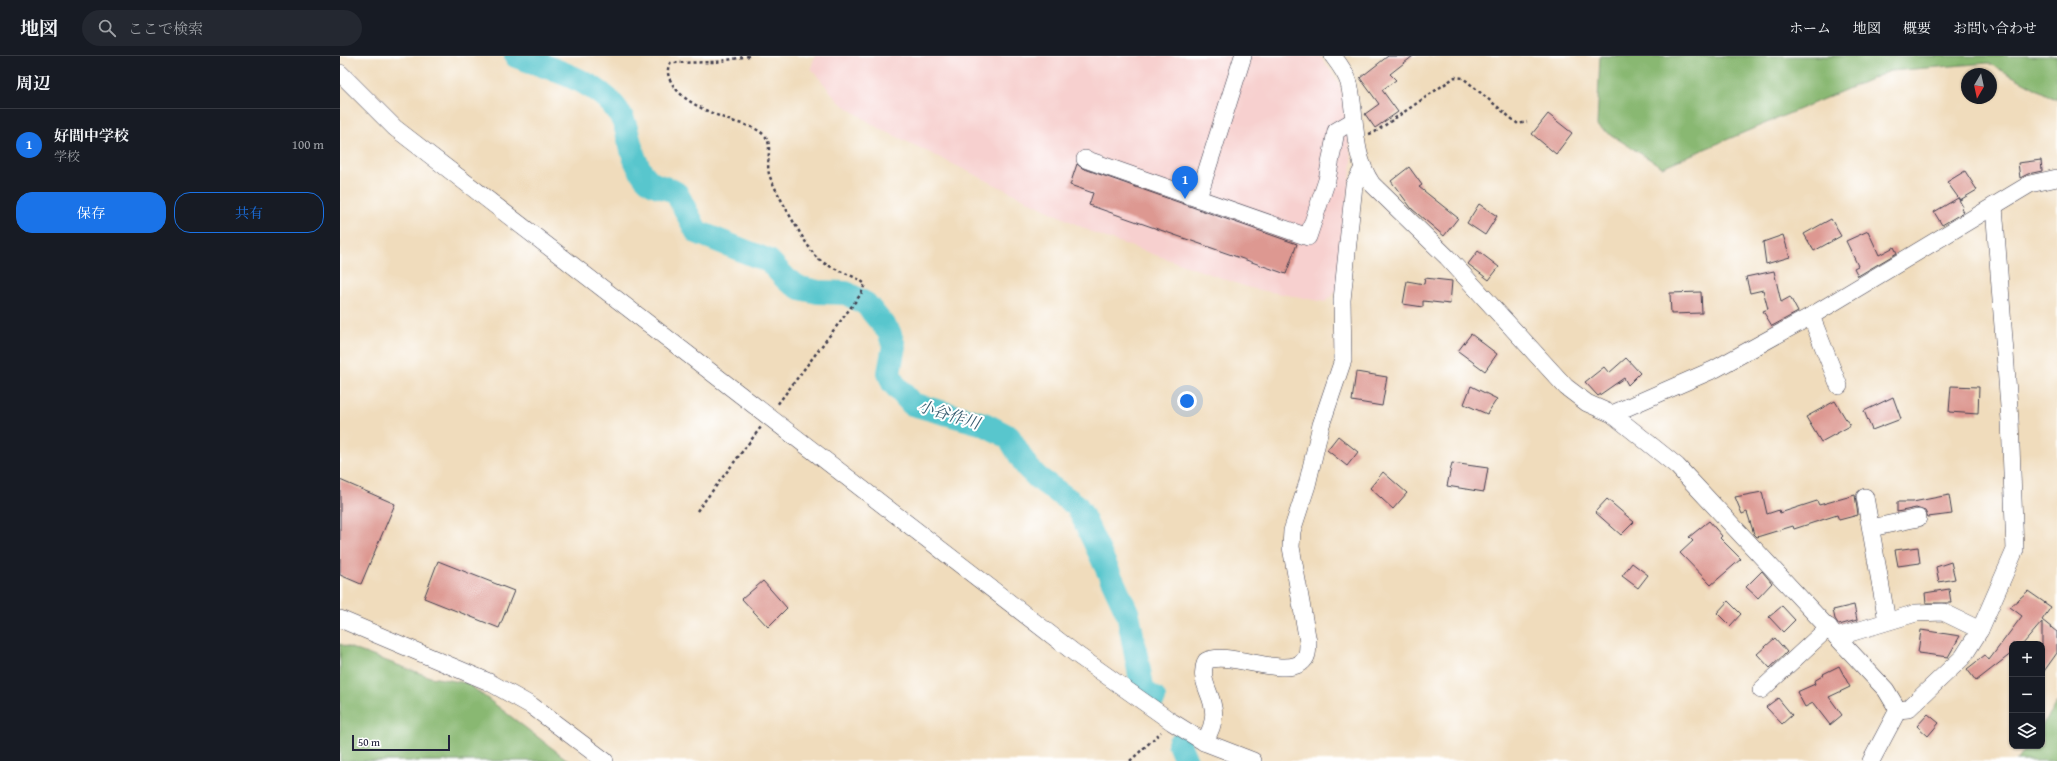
<!DOCTYPE html>
<html lang="ja">
<meta charset="utf-8">
<style>
:root{--surface:#171b24;--page:#242831;--text:#f1f3f6;--muted:#9ea1a6;--line:#363941;--accent:#1a73e8}
body{margin:0;font-family:"Gentium Book Plus","Noto Serif JP",serif;background:var(--page);color:var(--text)}
.controls{position:absolute;right:12px;bottom:12px;display:grid;overflow:hidden;border-radius:8px;box-shadow:0 1px 3px #0004}
.controls button{width:36px;height:36px;display:grid;place-items:center;padding:0;border:0;border-bottom:1px solid var(--line);background:var(--surface);color:var(--text);font:20px sans-serif}
.compass{position:absolute;left:1621px;top:12px;width:36px;height:36px;border-radius:50%;background:var(--surface);box-shadow:0 1px 3px #0004;rotate:189deg}
.scale{position:absolute;left:12px;bottom:10px;width:98px;box-sizing:border-box;padding-left:4px;border:2px solid #22223b;border-top:0;font-size:11px;line-height:14px;white-space:nowrap;color:#22223b;-webkit-text-stroke:3px #fff;paint-order:stroke}
.you{position:absolute;left:847px;top:345px;width:14px;height:14px;margin:-10px;border:3px solid #fff;border-radius:50%;background:#1a73e8;box-shadow:0 0 0 6px #1a73e833}
.badge{display:grid;place-items:center;width:26px;height:26px;border-radius:50%;background:var(--accent);color:#fff;font-size:13px;font-weight:700}
.pin{position:absolute;translate:-50% -33px;filter:drop-shadow(0 1px 2px #0008)}
.pin::after{content:'';position:absolute;top:21px;width:14px;height:12px;background:inherit;clip-path:polygon(0 0,100% 0,50% 100%)}
.list{margin:0;padding:0;list-style:none}
h2{display:flex;justify-content:space-between;align-items:center;height:52px;margin:0;padding:0 16px;font-size:17px}
h2 small{font-size:13px;font-weight:400;color:var(--muted)}
.list li{display:grid;grid-template-columns:26px 1fr auto;gap:12px;align-items:center;box-sizing:border-box;height:72px;padding:0 16px;border-top:1px solid var(--line)}
.list b{display:block;font-size:15px;white-space:nowrap}
.list p{margin:0;font-size:13px;white-space:nowrap;color:var(--muted)}
.list em{font-size:13px;font-style:normal;color:var(--muted)}
.actions{display:flex;gap:8px;padding:12px 16px}
.actions a{flex:1;padding:9px 0;border:1px solid var(--accent);border-radius:16px;text-align:center;font-size:14px;color:var(--accent)}
.actions .main{background:var(--accent);color:#fff}
.icon{flex:none;width:22px;height:22px;fill:none;stroke:currentColor;stroke-width:2;stroke-linecap:round;stroke-linejoin:round}
.map{position:relative;flex:none;width:1717px;height:705px;overflow:hidden}
header{display:flex;align-items:center;gap:24px;box-sizing:border-box;height:56px;padding:0 20px;background:var(--surface);border-bottom:1px solid var(--line)}
header strong{font-size:19px}
nav{display:flex;gap:22px;margin-inline-start:auto;font-size:14px}
.search{width:280px;height:36px;background:var(--page);display:flex;align-items:center;gap:10px;box-sizing:border-box;padding:0 14px;border-radius:22px;color:var(--muted);font-size:15px}
main{display:flex}
aside{flex:1;background:var(--surface)}
.map>svg:first-child{display:block}
</style>
<header>
<strong>地図</strong>
<div class="search"><svg class="icon" aria-label="search" viewBox="0 0 24 24"><circle cx="10" cy="10" r="6"/><path d="M15 15l6 6"/></svg>ここで検索</div>
<nav><a>ホーム</a><a>地図</a><a>概要</a><a>お問い合わせ</a></nav>
</header>
<main>
<aside>
<h2>周辺<small></small></h2>
<ul class="list">
<li><span class="badge">1</span><div><b>好間中学校</b><p>学校</p></div><em>100 m</em></li>
</ul>
<div class="actions"><a class="main">保存</a><a>共有</a></div>
</aside>
<div class="map">
<svg width="1717" height="705" viewBox="0 0 1717 705">
<rect width="100%" height="100%" fill="#fff"/>
<filter id="ink" filterUnits="userSpaceOnUse"><feTurbulence type="fractalNoise" baseFrequency=".025" numOctaves="2"/><feDisplacementMap in="SourceGraphic" scale="8" xChannelSelector="R" yChannelSelector="G"/><feConvolveMatrix kernelMatrix="1 2 1 2 8 2 1 2 1" color-interpolation-filters="sRGB"/></filter>
<filter id="wash" filterUnits="userSpaceOnUse"><feTurbulence type="fractalNoise" baseFrequency=".012" numOctaves="4" result="noise"/><feDisplacementMap in="SourceGraphic" scale="16" xChannelSelector="R" yChannelSelector="G"/><feGaussianBlur stdDeviation="0.9" result="paint"/><feColorMatrix in="noise" values="0 0 0 0 0 0 0 0 0 0 0 0 0 0 0 0 0 1.4 0 .05"/><feComposite in="paint" operator="in"/></filter>
<g filter="url(#wash)">
<rect width="100%" height="100%" fill="#f0dcbc"/>
<path fill="#f7d0cf" d="M475,0H980L998,25L1002,37L1012,106L998,234L985,246L910,232L758,179L535,70L499,46L471,12Z"/>
<g fill="#89b872" stroke="#566d56">
<path d="M1260,0H1717V44L1648,7L1550,15L1322,111L1257,70Z"/>
<path d="M0,588L90,621L127,627L229,705H0Z"/>
<path d="M1717,647V705H1676L1687,690H1702V669Z"/>
</g>
<g fill="none" stroke-linecap="round" stroke-linejoin="round">
<g stroke="#58c6cd" stroke-width="24">
<path d="M176,0C213,14 270,27 285,69C291,88 293,109 308,124C317,133 329,130 337,138L357,176L429,205L447,224L460,232L478,236L506,237L526,248L549,276L554,290L549,317L553,327L572,348L644,368L669,381L687,411L698,422L736,449L742,459L788,558L803,635L814,642"/>
<path d="M839,688L846,705"/>
</g>
</g>
<g id="blocks">
<g fill="#dd9891">
<path d="M1048,0H1073L1050,18L1056,24L1042,34L1058,56L1035,72L1025,58L1039,48L1020,22Z"/>
<path d="M1208,58L1232,77L1216,98L1192,78Z"/>
<path d="M1701,104L1702,115L1688,118L1680,122L1678,107Z"/>
<path d="M737,108L742,112L957,188L946,218L749,149L753,137L730,129Z"/>
<path d="M1069,111L1082,129L1079,131L1118,162L1104,180L1072,153L1051,125Z"/>
<path d="M1625,115L1637,134L1620,144L1607,126Z"/>
<path d="M1618,142L1623,151L1621,152L1624,156L1602,169L1594,156Z"/>
<path d="M1139,148L1157,160L1145,179L1127,167Z"/>
<path d="M1491,163L1501,180L1474,195L1464,178Z"/>
<path d="M1528,175L1539,199L1554,191L1557,197L1518,220L1514,212L1518,210L1506,185Z"/>
<path d="M1443,179L1450,201L1426,208L1423,186Z"/>
<path d="M1138,195L1159,211L1149,224L1128,208Z"/>
<path d="M1434,215L1441,246L1450,241L1458,256L1432,270L1423,255L1428,253L1423,234L1410,237L1406,221Z"/>
<path d="M1085,222L1112,225L1110,248L1083,245V251L1063,248L1067,225L1084,228Z"/>
<path d="M1361,236L1362,257L1331,258L1330,237Z"/>
<path d="M1131,278L1157,298L1145,315L1118,295Z"/>
<path d="M1286,302L1300,317L1288,329L1284,322L1258,340L1245,326L1264,311L1269,317Z"/>
<path d="M1016,316L1047,321L1042,350L1012,345Z"/>
<path d="M1131,330L1157,343L1147,358L1124,348Z"/>
<path d="M1611,330L1639,331L1638,358L1609,356Z"/>
<path d="M1553,341L1561,363L1532,374L1524,355Z"/>
<path d="M1495,345L1510,370L1481,386L1466,361Z"/>
<path d="M998,380L1018,396L1007,410L987,394Z"/>
<path d="M1112,407L1148,412L1144,436L1107,430Z"/>
<path d="M1043,416L1067,437L1053,453L1030,432Z"/>
<path d="M0,424L55,448L21,528L0,519Z"/>
<path d="M1422,436L1427,458L1439,454L1440,457L1477,445L1479,449L1515,439L1518,459L1499,464L1497,459L1454,473L1453,470L1417,481L1414,478L1407,456L1402,458L1395,441Z"/>
<path d="M1609,439L1612,458L1588,461L1585,455L1576,452L1557,456V446H1573Z"/>
<path d="M1267,443L1294,466L1281,479L1255,456Z"/>
<path d="M1369,465L1382,480L1380,482L1401,503L1371,529L1340,497L1353,485L1349,481Z"/>
<path d="M1578,491L1580,507L1558,510L1555,494Z"/>
<path d="M98,505L174,535L159,572L84,542Z"/>
<path d="M1611,506L1615,523L1599,526L1596,511Z"/>
<path d="M1292,507L1308,519L1298,532L1282,520Z"/>
<path d="M1422,515L1432,527L1418,542L1406,531Z"/>
<path d="M423,525L447,552L428,571L402,543Z"/>
<path d="M1609,533L1611,547H1586L1585,537Z"/>
<path d="M1688,535L1711,551L1702,564L1717,576V597L1702,618V566L1683,588H1672V597L1636,625L1627,613L1645,599L1649,604L1682,560L1670,551Z"/>
<path d="M1388,545L1401,558L1390,570L1377,557Z"/>
<path d="M1514,549L1517,564L1499,569L1495,563L1493,554Z"/>
<path d="M1442,550L1455,564L1443,576L1429,561Z"/>
<path d="M1581,574L1620,580L1608,601L1578,597Z"/>
<path d="M1435,582L1447,596L1430,612L1417,598Z"/>
<path d="M1499,610L1510,631L1489,641L1502,659L1490,669L1473,647L1465,651L1457,636L1475,628L1474,625L1484,619L1483,618Z"/>
<path d="M1438,642L1452,659L1442,668L1426,651Z"/>
<path d="M1588,658L1599,667L1588,680L1577,670Z"/>
</g>
</g>
</g>
<g filter="url(#ink)">
<use href="#blocks" fill-opacity="0" stroke="#413e4e" stroke-width="1"/>
<g fill="none" stroke-linecap="round" stroke-linejoin="round">
<g stroke="#413e4e" stroke-width="18">
<g id="minor">
<path d="M993,0C999,8 1006,17 1009,27C1017,62 1011,97 1032,128L1107,201L1226,331L1247,347L1272,358L1337,410L1546,634L1558,654L1531,705"/>
<path d="M0,17L55,72L736,598L832,666L864,686L913,705"/>
<path d="M745,103L968,181L987,124L996,75L1013,65"/>
<path d="M858,142L903,0"/>
<path d="M1471,260L1499,330"/>
<path d="M1272,358L1375,313L1471,260L1690,128L1717,122"/>
<path d="M1525,441L1547,565"/>
<path d="M1531,472L1578,462"/>
<path d="M0,563L149,626L192,650L265,705"/>
<path d="M1497,581L1576,557L1603,556L1640,574"/>
<path d="M1421,634L1489,571"/>
<path d="M1558,654L1568,653L1623,601L1640,574L1675,494L1670,364L1654,150"/>
<path d="M864,686C890,646 854,633 866,605C889,593 953,627 966,601C968,597 968,590 968,586L951,491L952,475L967,429L981,369L1003,304L1002,244L1014,129L1022,114"/>
</g>
</g>
<g stroke="#413e4e" stroke-width="2.5" stroke-dasharray="3 3" stroke-linecap="butt">
<path d="M409,0L376,6L330,7C326,15 328,21 333,29C345,47 369,56 389,64C400,68 416,70 425,80C433,88 426,106 429,118C432,130 468,193 477,202C489,212 507,217 520,224L525,228L521,238L437,349"/>
<path d="M1029,78L1035,76L1115,21L1123,22L1178,68L1187,66"/>
<path d="M357,455L421,371"/>
<path d="M790,705L821,676"/>
</g>
<use href="#minor" stroke="#fff" stroke-width="17"/>
</g>
</g>
<g text-anchor="middle" dominant-baseline="central" stroke-width="4" stroke-linejoin="round" paint-order="stroke">
<g font-size="16" font-style="italic" fill="#355b6e" stroke="#fff">
<text transform="translate(609 358) rotate(17)">小谷作川</text>
</g>
</g>
</svg>
<div class="controls">
<button>+</button>
<button>−</button>
<button><svg class="icon" aria-label="layers" viewBox="0 0 24 24"><path d="M12 4l9 5-9 5-9-5zM3 14l9 5 9-5"/></svg></button>
</div>
<svg class="compass" viewBox="-18 -18 36 36"><path d="M0-13l5 13h-10z" fill="#e53935"/><path d="M0 13l5-13h-10z" fill="#9ea1a6"/></svg>
<div class="scale">50 m</div>
<div class="you"></div>
<div class="pin badge" style="left:845px;top:143px">1</div>
</div>
</main>
